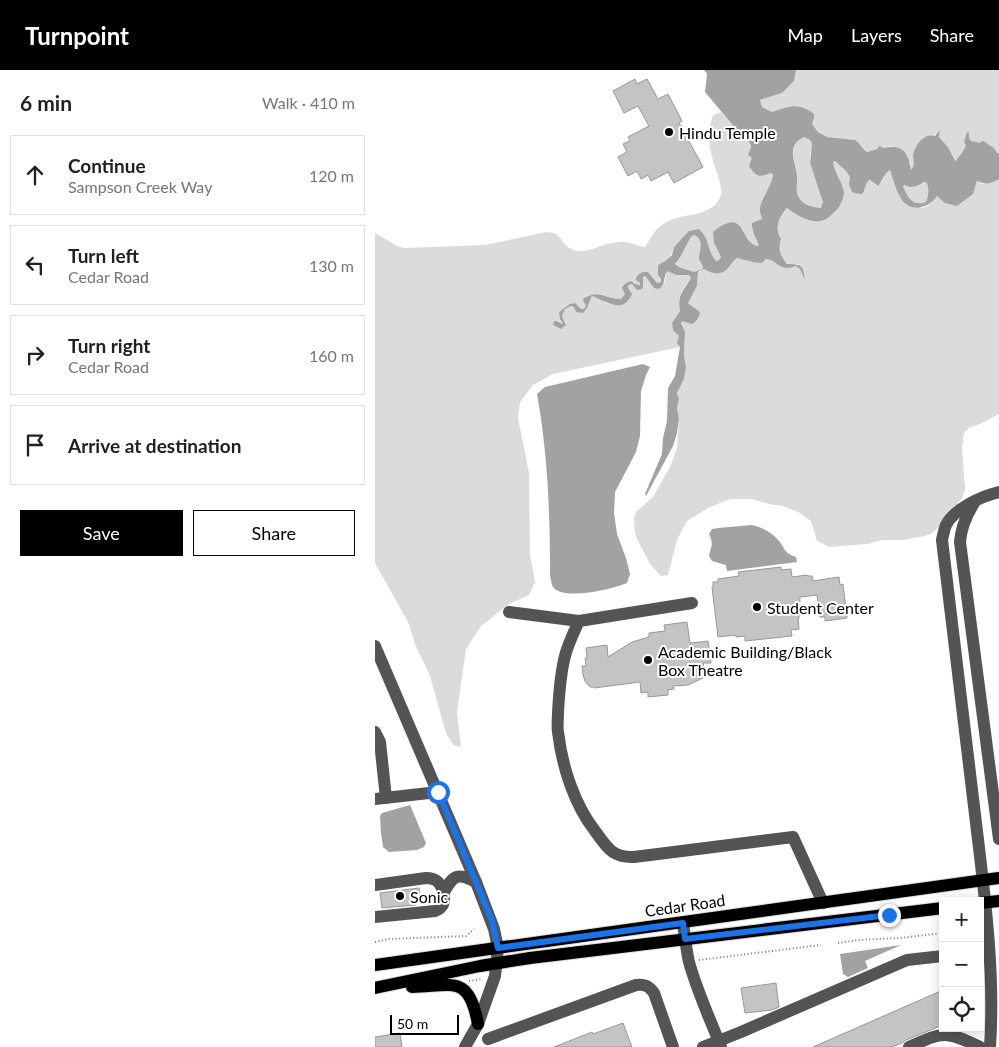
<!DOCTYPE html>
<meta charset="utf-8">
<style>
:root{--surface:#fff;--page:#f6f6f6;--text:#202124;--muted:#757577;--line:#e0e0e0;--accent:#000}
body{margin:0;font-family:Lato,sans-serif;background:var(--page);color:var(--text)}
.controls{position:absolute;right:15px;bottom:15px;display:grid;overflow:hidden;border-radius:0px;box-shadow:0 2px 12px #0003}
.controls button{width:45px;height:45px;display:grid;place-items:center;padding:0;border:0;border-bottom:1px solid var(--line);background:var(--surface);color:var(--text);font:25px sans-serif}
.scale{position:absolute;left:15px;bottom:12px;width:69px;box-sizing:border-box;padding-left:5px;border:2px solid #000;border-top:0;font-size:14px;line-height:18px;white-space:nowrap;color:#000;-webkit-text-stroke:4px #fff;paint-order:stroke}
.stop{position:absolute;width:15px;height:15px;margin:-11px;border:4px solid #1a73e8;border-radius:50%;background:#fff}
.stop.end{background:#1a73e8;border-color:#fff;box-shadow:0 1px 5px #0008}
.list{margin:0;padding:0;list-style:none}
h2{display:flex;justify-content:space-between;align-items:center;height:65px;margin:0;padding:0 20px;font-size:21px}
h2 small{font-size:16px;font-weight:400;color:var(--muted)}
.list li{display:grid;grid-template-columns:32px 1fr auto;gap:15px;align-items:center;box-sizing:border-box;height:80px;margin:0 10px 10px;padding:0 10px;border:1px solid var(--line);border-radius:0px}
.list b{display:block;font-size:19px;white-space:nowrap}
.list p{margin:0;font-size:16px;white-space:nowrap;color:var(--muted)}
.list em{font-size:16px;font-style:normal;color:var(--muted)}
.actions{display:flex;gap:10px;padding:15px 20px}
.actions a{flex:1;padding:11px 0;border:1px solid var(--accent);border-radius:0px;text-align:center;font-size:18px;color:var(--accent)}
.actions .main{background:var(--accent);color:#fff}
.icon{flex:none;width:28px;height:28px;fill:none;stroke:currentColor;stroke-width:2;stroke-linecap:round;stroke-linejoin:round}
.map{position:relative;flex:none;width:624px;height:977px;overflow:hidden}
header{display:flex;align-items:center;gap:30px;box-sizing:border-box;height:70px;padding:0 25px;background:var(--accent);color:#fff}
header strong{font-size:24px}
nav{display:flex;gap:28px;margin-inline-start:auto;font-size:18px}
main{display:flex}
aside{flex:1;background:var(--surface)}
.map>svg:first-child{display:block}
</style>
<header>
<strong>Turnpoint</strong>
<nav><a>Map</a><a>Layers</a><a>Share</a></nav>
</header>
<main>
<aside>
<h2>6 min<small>Walk · 410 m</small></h2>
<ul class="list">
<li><svg class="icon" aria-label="ahead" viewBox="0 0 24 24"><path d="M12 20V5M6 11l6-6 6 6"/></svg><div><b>Continue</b><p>Sampson Creek Way</p></div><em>120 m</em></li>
<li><svg class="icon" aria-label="left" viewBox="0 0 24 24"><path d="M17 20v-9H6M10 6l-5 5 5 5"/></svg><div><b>Turn left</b><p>Cedar Road</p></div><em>130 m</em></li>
<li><svg class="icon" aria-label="right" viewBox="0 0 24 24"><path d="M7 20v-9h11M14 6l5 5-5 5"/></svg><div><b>Turn right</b><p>Cedar Road</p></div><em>160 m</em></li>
<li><svg class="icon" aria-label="arrive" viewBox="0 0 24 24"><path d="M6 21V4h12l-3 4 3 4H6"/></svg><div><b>Arrive at destination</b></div></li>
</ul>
<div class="actions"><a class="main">Save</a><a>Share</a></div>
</aside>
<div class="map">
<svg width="624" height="977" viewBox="0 0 624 977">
<rect width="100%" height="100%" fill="#fff"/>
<g fill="#dbdbdb">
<path d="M421,0H624V83H622L602,72L596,71L594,68C591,76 587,87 579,91L573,77L564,67L565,61L538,82L540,93L536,100L535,99L536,94L517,76L507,78L505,75L502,79L492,82C485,78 485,74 480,70L452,67L443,62L437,54L439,48C427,31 414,36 397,42L387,37L385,30L407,23L419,11Z"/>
<path d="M346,42L361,59L375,73L376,86L385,106H389L395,103L398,104L396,114L387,131L388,149L376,157L381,164L384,176C369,175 373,157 356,152L339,173L346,187L344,190L341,191C332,181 335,168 324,159L299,177C296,187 292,190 283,195L286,212L282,213L273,202L261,210L265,213V215L253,212L250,224L246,229C228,229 227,217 209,230L211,236L209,239L206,240L200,233L184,242L188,253L187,254L182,251L181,257L191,253L187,246L190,239L196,236L199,237L201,242L212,238L217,226C234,232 231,238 251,232L253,215L257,214L268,216V207L269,206L271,207L279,218L290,212L291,202L292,201L301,205H314L316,208C307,221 302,224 305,241L297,253L304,266L305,277L178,304L158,315L145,332L143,348L154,403L155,485L160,512L154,525L134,534L106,556L91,579L82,642L86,677L78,675L71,663L55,606L40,574L34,554L0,493V163L22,176L29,178L110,175L171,162C187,163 183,169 193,177C205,187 220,177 232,174C236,173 240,173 244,172C253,171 261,176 270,177C276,167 281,157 293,151C310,143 339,147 346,125C348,115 339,97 337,87C333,71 333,60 338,45Z"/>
<path d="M429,67L435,70L437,73C437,79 434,85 435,92C437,107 452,123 447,138C439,137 430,136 425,130C419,122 423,114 422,106C422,90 410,78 429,67Z"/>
<path d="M460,91L471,101L475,107L474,114L489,123L491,113L493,110H495L502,116L507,112L510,103L515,100L520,117L541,137L547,138L553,136L562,126L600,119L602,111L608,114L624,109V344L607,353L594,358L589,363L587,377L590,419L588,426L572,449L556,464L550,466L528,470H507L492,474L455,477L442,471L436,451L425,443L405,435H398L377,429H355L335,437L312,451L302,470L293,505L286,506L275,494L262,469L260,463L259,448L261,442L278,427L295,397L302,378L304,349L302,338L304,329L302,323L309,309L311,297L309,286L310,262L306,253L316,237L313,233L322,216L323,203L329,199L353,198L358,190L362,188C367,189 373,192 378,192C383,192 388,189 394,189C407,191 402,200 421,196L425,199L427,206L424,194H412C405,185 403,180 406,169C399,158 404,146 412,138C422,147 435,151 449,150L465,110L458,97V92Z"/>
<path d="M549,112H551C555,118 553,125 551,132C538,137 532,127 528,116L530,115H545Z"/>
<path d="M319,165C333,173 319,185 328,197V199L319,202C312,199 305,199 300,195C308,186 310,175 317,166Z"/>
</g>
<g fill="#a2a2a2" fill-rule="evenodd">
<path d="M329,0H421L419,11L407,23L385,30L387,37L397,42C414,36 424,32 439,44V48L437,54L443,62L452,67L480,70C485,73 486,78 492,82L502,79L506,74L505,76L508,78C528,74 533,82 536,100C542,92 536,88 539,81C543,72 550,63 560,66L565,60L564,67L573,77L580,91C583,89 590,79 591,75L589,72L592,62L594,63V68L596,71L602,72L604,73L608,71L619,78L622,83H624V109C615,114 611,115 602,111L598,124L582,136L570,133L562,126C554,138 537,143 527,130C521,121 518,110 515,100C508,104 508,111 503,116L495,110H494C486,119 494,128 477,122L474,114L475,107L471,101L460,91L458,92C459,102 467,111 469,122C469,127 466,133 464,137C461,141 454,148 449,150C437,155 421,145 412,138C404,146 399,159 406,169C403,180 405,185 412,194C427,194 428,195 430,210L425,199L421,196C417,197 412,199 407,197C400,194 400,190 391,189L387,193C378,193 371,190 362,188C357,191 357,194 353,198C346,206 338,204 329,199L323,202L322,216L313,233C316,237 322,238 325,243C323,249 322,251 317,254L307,251L306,253L310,262L309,286L311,297L309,309L302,323L304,329L302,338L304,349L302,363L298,376L271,426L270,424L287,384L288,368L292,351L293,318L300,306L305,277L302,273L304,266L298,260L297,253L305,241C302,224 308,222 316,208L314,205H301L292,201C288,207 291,214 284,219L279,218L271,207L269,206L268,207V216L267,219L262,220L257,214L253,215V218L257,224C248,245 231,231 217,226L212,238L208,243L201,242L199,237L196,236L190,239L187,246L191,255L186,259L178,255L179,251H182L187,254L188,253L185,249L184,242L195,234L200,233L206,239H209L211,236L208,230L209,228C227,219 229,229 246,229L250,224L247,218C249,214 252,212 256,211L260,214L265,215V213L261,210C261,206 264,204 268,202H273L282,213L286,212V209L283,205V195L290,191L297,185L299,177L314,161L324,159C335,168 332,181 341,191L344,190L346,187L339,173L338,162C372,134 364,175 384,176C382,169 376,160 377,153L387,149C387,146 385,144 385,141C384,131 397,117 398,104L395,103C384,109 380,105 374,96L377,88L373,85L376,77L375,73L361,59L330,22L332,4ZM429,67L435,70L437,73L435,93L448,132L446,138C439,137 429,136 425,129C419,122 423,114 422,106C421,90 410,77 429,67ZM549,112H551C555,118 553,126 551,132C538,137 532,127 528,116L530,115C536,119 543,116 549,112ZM319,165C330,170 324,180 324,189L328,197V199L319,202C312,199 305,199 300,194C308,186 310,175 317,166Z"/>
<path d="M268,294L275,297L271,305L266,321L265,366L261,382L240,422L239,443L242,464L251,488L255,504L252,513C238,519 188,531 178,517C176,514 176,509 175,505C175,444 173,385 162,324L170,317Z"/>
<path d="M377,455C387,457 398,463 404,471C411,480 409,483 421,487L422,492L352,501L351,495L337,491L334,486C336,476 339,474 334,464L337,459L343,458Z"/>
<path d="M35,735L51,773L49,777L42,780L14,782L8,777L6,763L5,746L7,743Z"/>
<path d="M526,875L490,891L493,898L473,907L468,904L465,884Z"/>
</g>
<g fill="#c4c4c4" stroke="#989898">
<path d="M260,9L262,14L272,9L283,29L293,24L307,51L304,53L328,97L299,113L293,102L276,111L273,105L266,109L262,101L253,106L243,87L252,82L248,74L255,71L253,67L274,56L263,36L249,43L238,21Z"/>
<path d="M406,497V500L416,499L417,507L432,505L433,506H437L438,511L464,507L465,515L468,514L472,548L450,551V547H445L442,525L425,527L424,548H423L424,559L416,560L417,566L370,571V566L361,567V565L343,567L337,517H338V512H343V509L364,506L363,502Z"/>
<path d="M312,552L315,573L333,571L336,593H328L330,607L313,615L298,616L299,619L293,620V625L273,627V622L266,623L265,612L219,618V617H215L210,611L208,605L207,596H211L210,588H212L211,578L232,575L233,587L257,572L274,567V563L290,561L289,555Z"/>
<path d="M44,818L46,830L40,831L41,835L7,838L5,823Z"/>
<path d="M401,913L404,937L397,940L370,943L366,918Z"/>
<path d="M568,920V955L531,970L527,973L517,977H438Z"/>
<path d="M248,953L257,977H179L217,962L218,964Z"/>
<path d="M25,963L27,977H0V967Z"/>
</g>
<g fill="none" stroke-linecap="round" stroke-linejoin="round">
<g stroke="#dbdbdb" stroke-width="14">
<g id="major">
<path d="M605,833L624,831"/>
<path d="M0,895L624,808"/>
<path d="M37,917C78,916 94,904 103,954"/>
<path d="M0,918L105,896L155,888L568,838"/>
</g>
</g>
<g stroke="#767676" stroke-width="2" stroke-dasharray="1 2.5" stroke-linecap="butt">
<path d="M0,872L14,869L91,866L99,859"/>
<path d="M463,873L483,870L525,868L568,863"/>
<path d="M324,890L446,875"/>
<path d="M94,911L107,909"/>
</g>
<g stroke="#545454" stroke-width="12">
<path d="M599,433C591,446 586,457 585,472L624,769"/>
<path d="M317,533L204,551C199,562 193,574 190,586C185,605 184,624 183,643C183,649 182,656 183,662C187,696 199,734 220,761C232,777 237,788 259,787L418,767L448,833"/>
<path d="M134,542L204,551"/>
<path d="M0,576L101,812L119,859L123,878L120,906L103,954L90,977"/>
<path d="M0,662L5,672L11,728"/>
<path d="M0,729L63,722"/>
<path d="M0,815L51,808C56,808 60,809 63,812C68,817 71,831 67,836C65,839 63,840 60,841L0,847"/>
<path d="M68,824C78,805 82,802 101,812"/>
<path d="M308,853C310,866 311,879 314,892C322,921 335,949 346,977"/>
<path d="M113,969L261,915C270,914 274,916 279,923L298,977"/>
<path d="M328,977L366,962L532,890L568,886"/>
<path d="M534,977C568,962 570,960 605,977"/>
<path d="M615,977C620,902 610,828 601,753C590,659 579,565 567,470C568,465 569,460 571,455C580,438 607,426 624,422"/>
</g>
<use href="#major" stroke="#000" stroke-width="12"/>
</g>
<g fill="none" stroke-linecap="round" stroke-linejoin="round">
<path stroke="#1a73e8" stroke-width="6" d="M63,722L101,812L117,851L123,878L308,853L310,869L514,845"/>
</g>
<g fill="#000" stroke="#fff" stroke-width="2">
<circle cx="294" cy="62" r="5"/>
<circle cx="382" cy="537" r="5"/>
<circle cx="273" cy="590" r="5"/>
<circle cx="25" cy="826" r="5"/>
</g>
<g text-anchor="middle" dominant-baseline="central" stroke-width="4" stroke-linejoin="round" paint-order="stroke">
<g font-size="16" fill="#000" stroke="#fff" text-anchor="start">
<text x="304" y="62">Hindu Temple</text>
<text x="392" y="537">Student Center</text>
<text x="283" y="581">Academic Building/Black<tspan x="283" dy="18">Box Theatre</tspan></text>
<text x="35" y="826">Sonic</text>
</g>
<g font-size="16" fill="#000" stroke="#fff">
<text transform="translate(310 835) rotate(-8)">Cedar Road</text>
</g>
</g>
</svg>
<div class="controls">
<button>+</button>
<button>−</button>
<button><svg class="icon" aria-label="locate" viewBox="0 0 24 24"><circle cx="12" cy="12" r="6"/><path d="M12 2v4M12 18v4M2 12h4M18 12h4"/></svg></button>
</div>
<div class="scale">50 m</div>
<div class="stop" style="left:63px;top:722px"></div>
<div class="stop end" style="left:514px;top:845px"></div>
</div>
</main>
